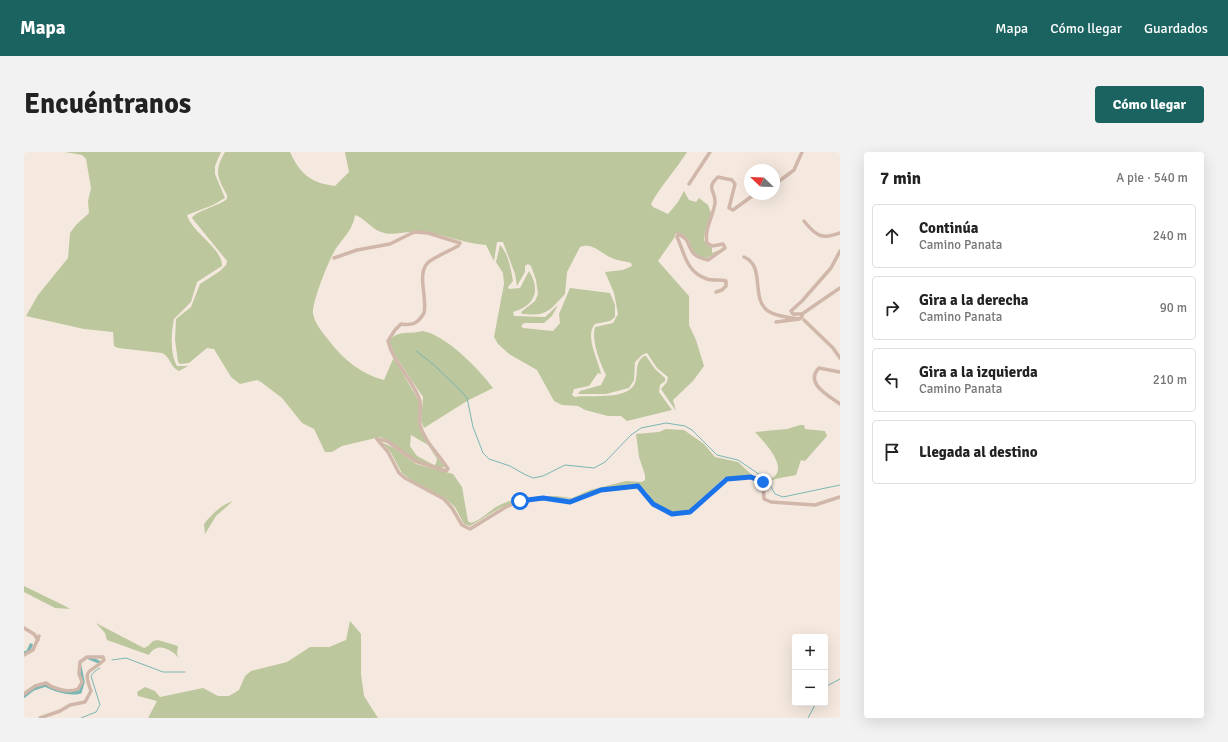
<!DOCTYPE html>
<html lang="es">
<meta charset="utf-8">
<style>
:root{--surface:#fff;--page:#f2f2f2;--text:#222;--muted:#767676;--line:#e0e0e0;--accent:#1a6361}
body{margin:0;font-family:Signika,sans-serif;background:var(--page);color:var(--text)}
.controls{position:absolute;right:12px;bottom:12px;display:grid;overflow:hidden;border-radius:4px;box-shadow:0 4px 16px #0002}
.controls button{width:36px;height:36px;display:grid;place-items:center;padding:0;border:0;border-bottom:1px solid var(--line);background:var(--surface);color:var(--text);font:20px sans-serif}
.compass{position:absolute;left:720px;top:12px;width:36px;height:36px;border-radius:50%;background:var(--surface);box-shadow:0 4px 16px #0002;rotate:293deg}
.stop{position:absolute;width:12px;height:12px;margin:-9px;border:3px solid #1a73e8;border-radius:50%;background:#fff}
.stop.end{background:#1a73e8;border-color:#fff;box-shadow:0 1px 4px #0008}
.list{margin:0;padding:0;list-style:none}
h2{display:flex;justify-content:space-between;align-items:center;height:52px;margin:0;padding:0 16px;font-size:17px}
h2 small{font-size:13px;font-weight:400;color:var(--muted)}
.list li{display:grid;grid-template-columns:26px 1fr auto;gap:12px;align-items:center;box-sizing:border-box;height:64px;margin:0 8px 8px;padding:0 8px;border:1px solid var(--line);border-radius:4px}
.list b{display:block;font-size:15px;white-space:nowrap}
.list p{margin:0;font-size:13px;white-space:nowrap;color:var(--muted)}
.list em{font-size:13px;font-style:normal;color:var(--muted)}
.icon{flex:none;width:22px;height:22px;fill:none;stroke:currentColor;stroke-width:2;stroke-linecap:round;stroke-linejoin:round}
.map{position:relative;flex:none;width:816px;height:566px;overflow:hidden;border-radius:4px}
header{display:flex;align-items:center;gap:24px;box-sizing:border-box;height:56px;padding:0 20px;background:var(--accent);color:#fff}
header strong{font-size:19px}
nav{display:flex;gap:22px;margin-inline-start:auto;font-size:14px}
.intro{display:flex;align-items:center;justify-content:space-between;box-sizing:border-box;height:96px;padding:0 24px}
h1{margin:0;font-size:28px}
.button{padding:10px 18px;border-radius:4px;background:var(--accent);color:#fff;font-size:14px;font-weight:700}
main{display:flex;gap:24px;padding:0 24px}
aside{flex:1;background:var(--surface);border-radius:4px;box-shadow:0 4px 16px #0002}
.map>svg:first-child{display:block}
</style>
<header>
<strong>Mapa</strong>
<nav><a>Mapa</a><a>Cómo llegar</a><a>Guardados</a></nav>
</header>
<div class="intro"><h1>Encuéntranos</h1><a class="button">Cómo llegar</a></div>
<main>
<div class="map">
<svg width="816" height="566" viewBox="0 0 816 566">
<rect width="100%" height="100%" fill="#f5e9df"/>
<g fill="#bdc79d">
<path d="M41,0H197L191,14V22L201,46L189,53L163,63C168,81 198,95 198,114L173,130L167,150L150,167C147,181 146,202 153,214H164L155,219C146,215 146,204 138,201L94,196L90,194L89,180L60,177L2,164L14,143L44,106L46,81L52,73L65,61L64,49L67,36L62,7L58,3Z"/>
<path d="M201,0H266C276,22 287,31 311,34L325,20L321,0H663C652,18 637,33 627,52L629,55L644,62L654,50L660,39L665,48L672,50L675,46L684,53L687,61L681,80L680,88L683,93L688,95V101L698,97L683,106L675,105L668,100L665,89L655,81H652L650,86L634,109L665,144V173L672,188L680,214L669,229L649,248L652,259L637,237L643,230L644,225L633,216L623,201L618,203L611,210L610,228L605,236L582,242H554L556,239L577,233L582,223C576,211 567,188 571,175L589,171L594,162L590,141L581,120L599,118L608,114L607,111C601,109 594,109 588,106C577,102 569,90 556,95L543,120L541,142C524,160 523,164 498,162L497,160L511,149L514,142L512,128L507,114L504,112L501,114V120L493,134L491,122L479,90H473L470,109L462,93C437,92 413,78 388,80C377,80 367,84 357,80C347,77 341,66 331,63C329,77 321,84 313,95C306,104 288,150 289,161C290,171 300,182 306,190C320,208 337,222 360,228L369,207L372,210L395,249L397,280L404,293L387,283L386,294L393,304L410,313L412,312L413,307L405,295L421,315L415,316L392,309L363,288L356,285L318,294L308,300H301L290,277L278,271L258,246L237,230L233,228L216,232L207,225L190,197L183,196L165,211L156,212L154,210L151,188L152,167L167,155L176,132L196,119L202,113L203,109L168,66C171,59 195,54 203,47V43C193,25 190,19 201,0Z"/>
<path d="M476,93C484,101 487,117 489,129L484,135L485,137L496,136L505,119C517,138 511,154 489,160L490,164L521,165L534,153L528,164L520,171H500L497,174L499,176L529,179L536,171L535,162L546,136L586,141L591,153V165L586,169L571,172C560,184 575,209 577,222L574,221L565,234L550,237L548,243L551,245C567,242 609,250 612,227C614,217 611,211 620,204H622L631,217L641,226V229L636,233L635,240L648,258L603,269L597,264H584L561,258L554,254L538,253L530,249L513,218L485,202L474,192L470,185L480,132L479,121L472,110Z"/>
<path d="M398,179C421,182 455,217 469,236L443,249L400,276L397,269L399,245L372,205L365,189C375,177 385,183 398,179Z"/>
<path d="M776,273H780L781,277L801,279L803,284L781,309L777,308L772,323L751,327L745,330V328C768,318 741,291 731,280L763,277Z"/>
<path d="M642,277L660,278L680,292L691,305L714,310L728,323L700,326L665,358L655,360L649,361L630,352L623,340L615,333H605L569,339L549,347L510,345L532,344L548,346L566,338L602,329L618,330L621,328V323L615,305L612,282L635,280Z"/>
<path d="M357,290L370,296L392,312L429,322L438,335L444,369L447,371C457,368 463,361 472,355C483,349 494,346 506,344L476,356L446,374L440,372L431,355L421,346L390,330L378,321L366,299Z"/>
<path d="M209,349L192,364L181,382L180,372C188,362 197,353 209,349Z"/>
<path d="M0,434L41,454L46,457L31,456L0,440Z"/>
<path d="M326,469L337,482V522L340,544L354,566H124L133,549L114,544L113,540L121,535L131,539L136,545L179,536L194,544H205L215,538L221,524L227,519L263,510L286,495H305L322,488Z"/>
<path d="M72,471L120,496L124,494L129,489L134,488L154,494L153,502L155,506C147,497 133,489 125,503L83,488L81,481Z"/>
</g>
<g fill="none" stroke-linecap="round" stroke-linejoin="round">
<g stroke="#7ab6b3" stroke-width="1">
<path d="M392,199L410,213L436,238L443,246L449,275L459,301L465,307L486,314L500,322L509,326L519,324L541,313L570,316L581,310L607,283L617,276L642,271L661,274L668,278L693,303L714,308L742,327"/>
<path d="M746,333L751,342L759,345L816,333"/>
<path d="M88,508L102,506L139,520H161"/>
<path d="M801,535L816,527"/>
<path d="M57,566L72,560L76,553L67,524L71,519L76,516"/>
<path d="M784,566L792,551"/>
</g>
<g stroke="#7ab6b3" stroke-width="3.5">
<path d="M0,501L4,500L7,493"/>
<path d="M65,506L75,510"/>
<path d="M0,544L9,537L21,533C31,538 43,543 56,540L59,530L56,515"/>
</g>
<g stroke="#d0b7a9" stroke-width="3.5">
<path d="M665,32L686,0"/>
<path d="M750,33L770,18L778,0"/>
<path d="M780,69C792,84 798,88 816,81"/>
<path d="M816,99L807,116L778,149L767,159L769,162H778L816,136"/>
<path d="M720,105C742,114 726,146 744,159C753,165 765,165 775,167"/>
<path d="M310,106L333,98L366,92L390,80L404,81L436,91L434,94C425,99 415,103 406,109C391,119 404,146 400,161C394,171 389,174 377,172L371,178L364,189C369,210 387,226 395,246C399,255 394,264 396,273C401,291 415,302 424,317L422,319L391,309L363,289L353,287"/>
<path d="M692,140L698,138L702,134V129C696,127 689,129 683,127C662,120 661,102 653,85L654,82C672,89 658,103 684,108L701,96L699,92L688,94L683,91C680,77 689,65 691,51C692,38 681,37 694,25L708,28L711,32L705,56L709,58L731,42"/>
<path d="M780,168L809,196L816,206"/>
<path d="M752,170L775,167L778,165V162"/>
<path d="M816,220L795,216C780,231 805,244 816,252"/>
<path d="M353,287L364,300L375,321L381,326L420,347L428,356L438,373L446,377L482,355L496,349L519,346L546,350L577,338L614,334L629,352L648,362L666,360L703,327L727,325L739,330L740,347L747,350L791,353L816,345"/>
<path d="M0,476L10,482L14,488"/>
<path d="M0,503L9,498L15,484"/>
<path d="M0,542L11,534L22,531C30,537 44,541 54,537L58,530L55,522L56,510L63,505H79L80,508C66,522 58,515 67,539L61,550L46,553L36,559L16,566"/>
</g>
</g>
<g fill="none" stroke-linecap="round" stroke-linejoin="round">
<path stroke="#1a73e8" stroke-width="5" d="M496,349L519,346L546,350L577,338L614,334L629,352L648,362L666,360L703,327L727,325L739,330"/>
</g>
</svg>
<div class="controls">
<button>+</button>
<button>−</button>
</div>
<svg class="compass" viewBox="-18 -18 36 36"><path d="M0-13l5 13h-10z" fill="#e53935"/><path d="M0 13l5-13h-10z" fill="#767676"/></svg>
<div class="stop" style="left:496px;top:349px"></div>
<div class="stop end" style="left:739px;top:330px"></div>
</div>
<aside>
<h2>7 min<small>A pie · 540 m</small></h2>
<ul class="list">
<li><svg class="icon" aria-label="ahead" viewBox="0 0 24 24"><path d="M12 20V5M6 11l6-6 6 6"/></svg><div><b>Continúa</b><p>Camino Panata</p></div><em>240 m</em></li>
<li><svg class="icon" aria-label="right" viewBox="0 0 24 24"><path d="M7 20v-9h11M14 6l5 5-5 5"/></svg><div><b>Gira a la derecha</b><p>Camino Panata</p></div><em>90 m</em></li>
<li><svg class="icon" aria-label="left" viewBox="0 0 24 24"><path d="M17 20v-9H6M10 6l-5 5 5 5"/></svg><div><b>Gira a la izquierda</b><p>Camino Panata</p></div><em>210 m</em></li>
<li><svg class="icon" aria-label="arrive" viewBox="0 0 24 24"><path d="M6 21V4h12l-3 4 3 4H6"/></svg><div><b>Llegada al destino</b></div></li>
</ul>
</aside>
</main>
